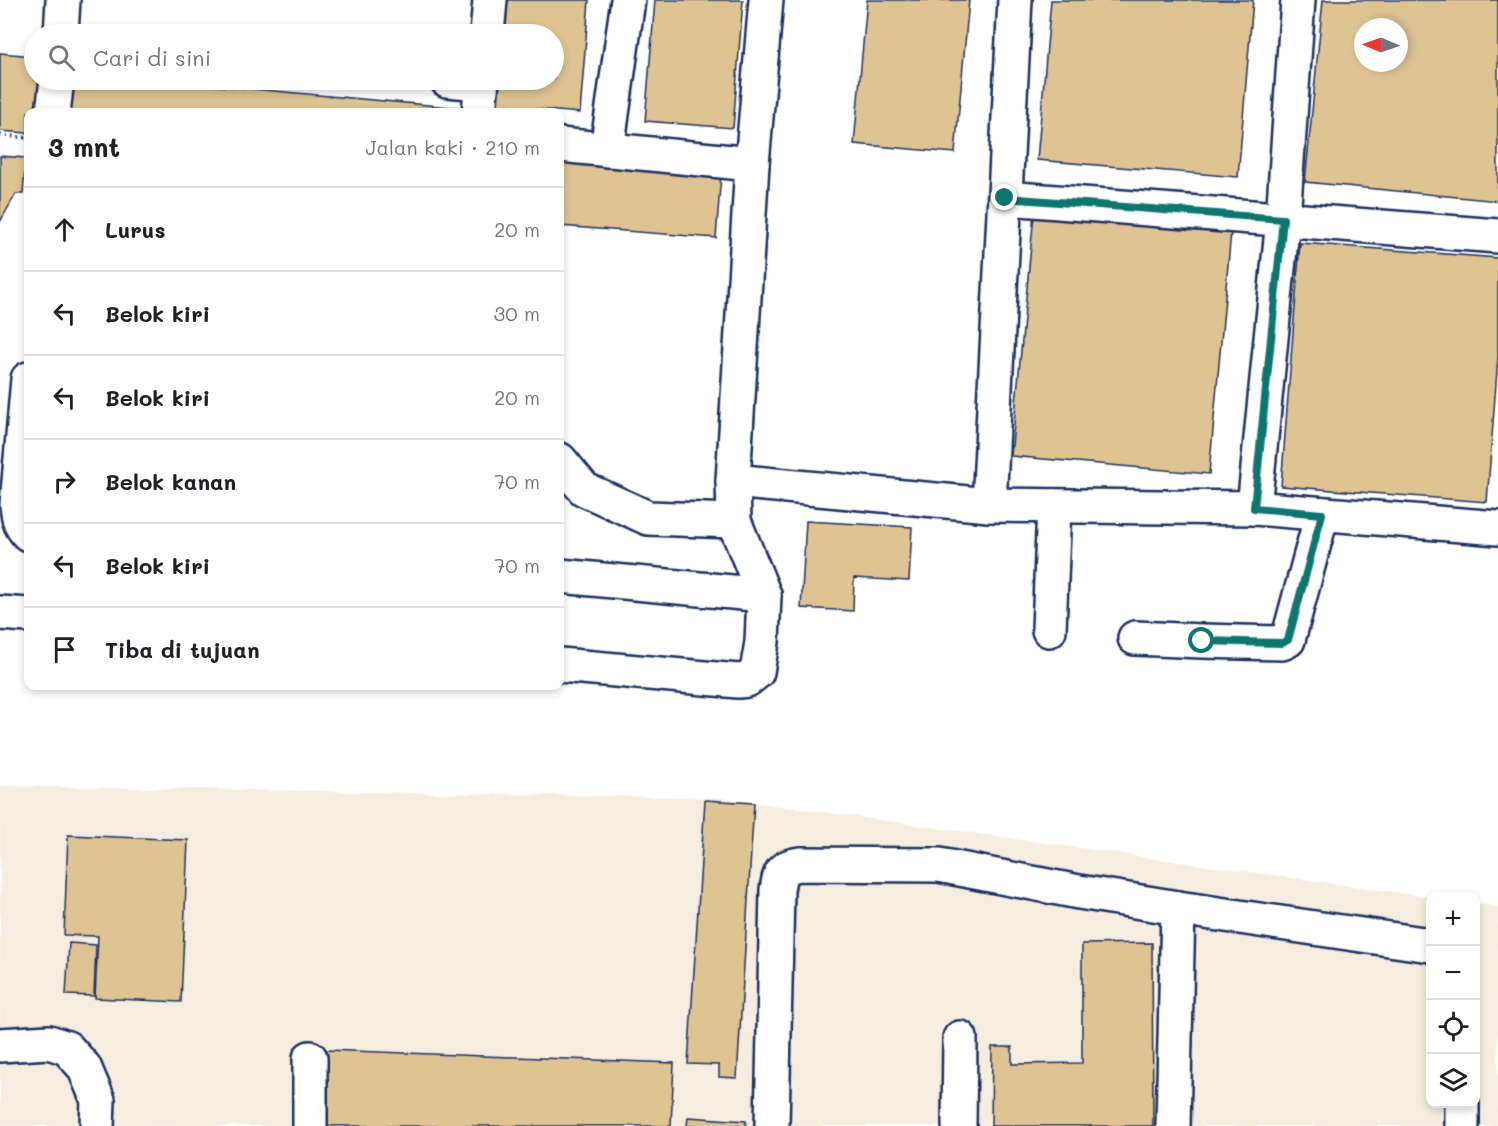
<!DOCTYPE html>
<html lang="id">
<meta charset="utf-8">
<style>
:root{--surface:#fff;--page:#f6f6f6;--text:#202124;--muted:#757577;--line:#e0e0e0}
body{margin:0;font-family:Mali,sans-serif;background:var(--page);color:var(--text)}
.controls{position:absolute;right:18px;bottom:18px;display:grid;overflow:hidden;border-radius:12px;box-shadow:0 3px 9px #0003}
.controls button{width:54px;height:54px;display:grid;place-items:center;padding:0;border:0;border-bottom:2px solid var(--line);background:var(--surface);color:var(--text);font:30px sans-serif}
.compass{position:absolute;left:1354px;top:18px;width:54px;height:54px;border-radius:50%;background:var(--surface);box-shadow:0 3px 9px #0003;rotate:272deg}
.stop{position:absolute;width:18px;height:18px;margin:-14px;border:4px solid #0f766e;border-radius:50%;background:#fff}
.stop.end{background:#0f766e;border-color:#fff;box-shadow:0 2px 6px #0008}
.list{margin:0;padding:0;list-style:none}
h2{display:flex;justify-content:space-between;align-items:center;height:78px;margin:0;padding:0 24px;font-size:26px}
h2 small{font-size:20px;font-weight:400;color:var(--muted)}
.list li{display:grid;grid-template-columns:39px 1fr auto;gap:18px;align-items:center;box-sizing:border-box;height:84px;padding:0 24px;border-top:2px solid var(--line)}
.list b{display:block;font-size:22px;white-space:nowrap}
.list em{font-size:20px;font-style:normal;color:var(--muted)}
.icon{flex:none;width:33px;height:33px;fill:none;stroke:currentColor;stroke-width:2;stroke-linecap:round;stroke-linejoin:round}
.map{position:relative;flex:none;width:1498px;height:1126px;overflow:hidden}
.search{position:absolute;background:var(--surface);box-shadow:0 3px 9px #0003;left:24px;top:24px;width:540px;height:66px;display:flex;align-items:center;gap:15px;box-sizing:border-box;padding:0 21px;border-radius:33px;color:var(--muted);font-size:22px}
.panel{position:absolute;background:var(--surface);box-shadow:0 3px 9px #0003;left:24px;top:108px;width:540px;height:582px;border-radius:12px}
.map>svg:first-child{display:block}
</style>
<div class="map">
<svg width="1498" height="1126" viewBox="0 0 1498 1126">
<rect width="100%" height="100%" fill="#fff"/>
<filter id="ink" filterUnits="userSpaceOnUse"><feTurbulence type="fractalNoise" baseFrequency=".0167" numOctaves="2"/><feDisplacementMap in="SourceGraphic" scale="12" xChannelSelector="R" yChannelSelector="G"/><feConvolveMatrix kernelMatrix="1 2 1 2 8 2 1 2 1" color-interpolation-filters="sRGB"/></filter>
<g filter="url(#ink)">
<path fill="#f5eddf" d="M0,786L722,798L1430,897V1104H1476V903L1498,907V1126H0Z"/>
<g fill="#dec393" stroke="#1b2f5e" stroke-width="1.5" fill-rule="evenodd">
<path d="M498,0H589L580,113L490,105L492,80H554V34H495Z"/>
<path d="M655,0H743L733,128L645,121Z"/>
<path d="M867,0H969L955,153L854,144Z"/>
<path d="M1051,0H1253L1238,177L1037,160Z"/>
<path d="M1323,0H1498V201L1305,182ZM1363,27H1399V63H1363Z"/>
<path d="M0,53L34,56V80H50L47,112H28V133L0,131Z"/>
<path d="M71,80H154L460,108L459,112H69Z"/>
<path d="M0,156L26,158L23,194H16L0,222Z"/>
<path d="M560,162L721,174L716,238L560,226Z"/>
<path d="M1034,214L1231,232L1209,474L1011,456Z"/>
<path d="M1300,243L1498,258V357L1487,502L1281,486Z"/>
<path d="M806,521L912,527L909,581L854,578L853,611L801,608Z"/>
<path d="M705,800L754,803L737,1078L719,1077V1065L688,1064Z"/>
<path d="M68,835L188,840L181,1002L95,998L98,936L64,935Z"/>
<path d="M69,943L96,945L94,996L66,995Z"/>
<path d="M1152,943L1153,1126H991L992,1047H1012V1064L1082,1063V944Z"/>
<path d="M326,1050L674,1063L671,1126H323Z"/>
<path d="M688,1117L746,1121V1126H687Z"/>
</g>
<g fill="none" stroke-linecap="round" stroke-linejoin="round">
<g stroke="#1b2f5e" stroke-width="38">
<g id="minor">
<path d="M61,34L63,0"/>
<path d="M487,34L490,0"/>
<path d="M447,80L481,83"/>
<path d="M53,112L57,80"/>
<path d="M479,112L482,80"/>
<path d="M560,145L752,164"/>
<path d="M607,150L628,0"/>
<path d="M1005,198L1498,236"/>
<path d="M28,379L17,504C18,516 19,525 28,534"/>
<path d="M560,460L584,489L648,518L734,521"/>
<path d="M733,481L989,505L1254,508L1498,528"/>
<path d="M989,505L1015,0"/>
<path d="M1254,508L1283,219L1298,0"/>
<path d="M560,576L764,595"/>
<path d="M0,613L28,615"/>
<path d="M1049,630L1054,506"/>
<path d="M1135,638L1202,641L1282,643L1288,640L1322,514"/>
<path d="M560,665L738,681L747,680L757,672L762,642L764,595L734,521L733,481L752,164L766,0"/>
<path d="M0,1045L49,1042L67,1048L84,1067L98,1100L97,1126"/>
<path d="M1462,1104V1126"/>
<path d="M310,1126V1058"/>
<path d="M772,1126L777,890C780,871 781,867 800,864L939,865L1079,892L1178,908L1430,945"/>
<path d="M959,1126L960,1038"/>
<path d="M1173,1126L1178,908"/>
</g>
</g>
<path stroke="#1b2f5e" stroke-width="4" stroke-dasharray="1.5 4.5" stroke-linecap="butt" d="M0,135L28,138"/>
<use href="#minor" stroke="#fff" stroke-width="33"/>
</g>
</g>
<g fill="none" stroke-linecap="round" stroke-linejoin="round" filter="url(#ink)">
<path stroke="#0f766e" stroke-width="8" d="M1005,198L1283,219L1254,508L1322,514L1288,640L1282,643L1202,641"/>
</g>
</svg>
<div class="controls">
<button>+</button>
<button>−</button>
<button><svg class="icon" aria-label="locate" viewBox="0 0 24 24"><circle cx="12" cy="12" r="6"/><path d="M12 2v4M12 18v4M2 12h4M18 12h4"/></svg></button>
<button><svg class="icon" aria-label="layers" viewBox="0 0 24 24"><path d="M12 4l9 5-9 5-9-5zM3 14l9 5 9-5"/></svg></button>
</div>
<svg class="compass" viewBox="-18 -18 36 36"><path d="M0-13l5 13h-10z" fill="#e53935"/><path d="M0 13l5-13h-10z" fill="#757577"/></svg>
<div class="stop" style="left:1202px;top:641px"></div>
<div class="stop end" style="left:1005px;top:198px"></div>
<div class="search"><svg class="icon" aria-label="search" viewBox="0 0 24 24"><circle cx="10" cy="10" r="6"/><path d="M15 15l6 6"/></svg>Cari di sini</div>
<section class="panel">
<h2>3 mnt<small>Jalan kaki · 210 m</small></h2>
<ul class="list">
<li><svg class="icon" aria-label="ahead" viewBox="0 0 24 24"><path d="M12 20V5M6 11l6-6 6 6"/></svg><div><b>Lurus</b></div><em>20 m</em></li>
<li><svg class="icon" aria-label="left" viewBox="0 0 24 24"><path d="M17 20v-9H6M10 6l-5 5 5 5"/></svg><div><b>Belok kiri</b></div><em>30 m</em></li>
<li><svg class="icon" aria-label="left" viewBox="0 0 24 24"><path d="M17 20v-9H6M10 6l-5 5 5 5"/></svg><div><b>Belok kiri</b></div><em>20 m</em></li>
<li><svg class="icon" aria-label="right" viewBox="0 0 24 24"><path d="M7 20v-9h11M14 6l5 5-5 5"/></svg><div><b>Belok kanan</b></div><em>70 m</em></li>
<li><svg class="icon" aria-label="left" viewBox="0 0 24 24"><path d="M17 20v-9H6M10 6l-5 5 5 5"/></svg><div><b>Belok kiri</b></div><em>70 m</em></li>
<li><svg class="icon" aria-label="arrive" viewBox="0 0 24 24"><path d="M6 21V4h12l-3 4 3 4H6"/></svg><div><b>Tiba di tujuan</b></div></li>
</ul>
</section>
</div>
